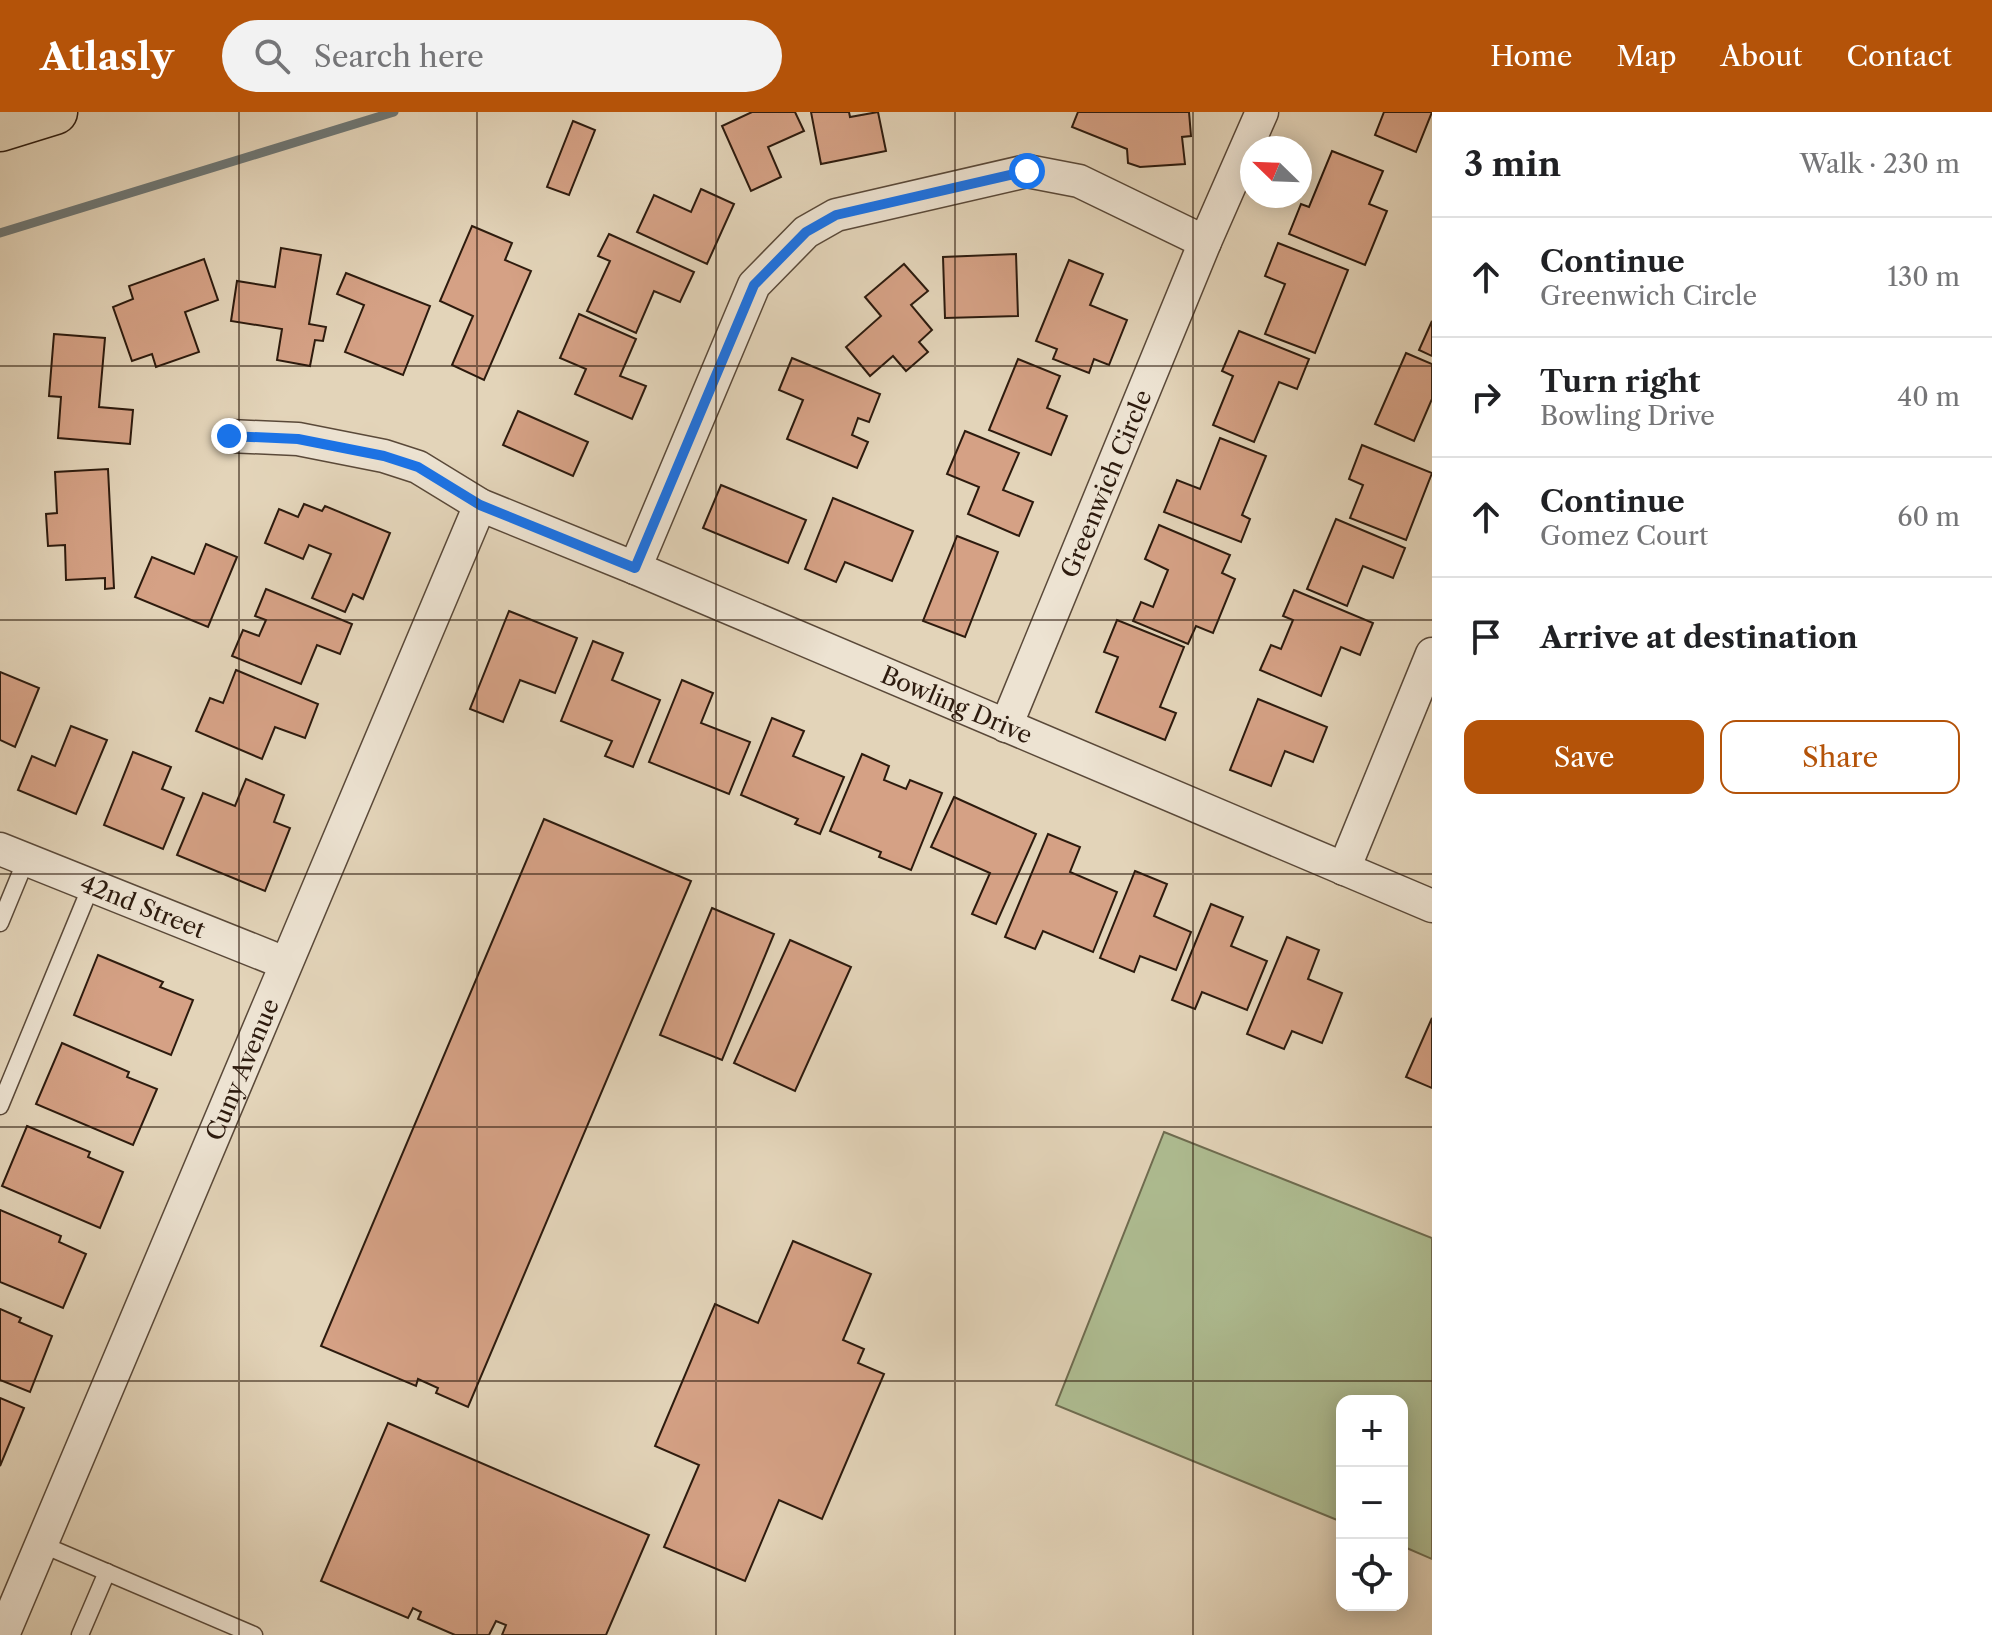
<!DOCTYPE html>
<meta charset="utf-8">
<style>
:root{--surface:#fff;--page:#f2f2f2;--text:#202124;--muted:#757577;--line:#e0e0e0;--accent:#b45309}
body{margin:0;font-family:"Libre Caslon Text",serif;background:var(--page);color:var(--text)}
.controls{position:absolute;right:24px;bottom:24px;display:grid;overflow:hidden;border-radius:16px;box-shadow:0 4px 20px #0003}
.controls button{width:72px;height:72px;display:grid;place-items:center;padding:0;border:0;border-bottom:2px solid var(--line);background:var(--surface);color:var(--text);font:40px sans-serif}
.compass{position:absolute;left:1240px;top:24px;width:72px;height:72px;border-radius:50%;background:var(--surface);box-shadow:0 4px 20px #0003;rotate:293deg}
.stop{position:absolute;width:24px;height:24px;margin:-18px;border:6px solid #1a73e8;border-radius:50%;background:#fff}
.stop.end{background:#1a73e8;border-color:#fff;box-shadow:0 2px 8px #0008}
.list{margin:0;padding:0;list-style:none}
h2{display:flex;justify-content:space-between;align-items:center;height:104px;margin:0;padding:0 32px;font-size:34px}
h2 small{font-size:26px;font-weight:400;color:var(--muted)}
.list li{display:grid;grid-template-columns:52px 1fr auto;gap:24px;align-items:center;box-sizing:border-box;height:120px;padding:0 32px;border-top:2px solid var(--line)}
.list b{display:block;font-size:30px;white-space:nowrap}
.list p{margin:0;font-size:26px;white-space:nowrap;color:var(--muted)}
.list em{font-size:26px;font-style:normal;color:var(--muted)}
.actions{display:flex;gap:16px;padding:24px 32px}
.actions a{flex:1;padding:18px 0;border:2px solid var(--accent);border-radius:16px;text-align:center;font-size:28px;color:var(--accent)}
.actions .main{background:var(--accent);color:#fff}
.icon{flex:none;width:44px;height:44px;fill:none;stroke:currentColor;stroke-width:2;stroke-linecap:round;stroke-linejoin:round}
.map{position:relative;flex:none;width:1432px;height:1523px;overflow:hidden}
header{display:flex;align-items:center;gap:48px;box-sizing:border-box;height:112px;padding:0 40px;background:var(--accent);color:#fff}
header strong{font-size:38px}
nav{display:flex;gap:44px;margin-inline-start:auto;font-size:28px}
.search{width:560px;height:72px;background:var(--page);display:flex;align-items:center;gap:20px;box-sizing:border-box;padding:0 28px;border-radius:44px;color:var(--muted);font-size:30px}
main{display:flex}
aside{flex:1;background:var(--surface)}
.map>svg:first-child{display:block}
</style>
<header>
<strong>Atlasly</strong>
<div class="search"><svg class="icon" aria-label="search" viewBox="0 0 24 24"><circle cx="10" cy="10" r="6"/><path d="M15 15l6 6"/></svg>Search here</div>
<nav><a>Home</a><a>Map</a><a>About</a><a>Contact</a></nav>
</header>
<main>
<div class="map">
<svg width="1432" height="1523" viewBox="0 0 1432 1523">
<rect width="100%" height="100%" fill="#e3d4b9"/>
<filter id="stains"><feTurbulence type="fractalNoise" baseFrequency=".0025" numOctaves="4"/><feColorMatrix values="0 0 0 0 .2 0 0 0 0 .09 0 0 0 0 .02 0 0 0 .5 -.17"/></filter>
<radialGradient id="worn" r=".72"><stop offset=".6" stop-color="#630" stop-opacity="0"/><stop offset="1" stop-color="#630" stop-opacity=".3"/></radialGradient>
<path fill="#afbe93" stroke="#6e6c50" stroke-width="2" d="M1164,1020L1432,1126V1447L1402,1434V1289H1342V1410L1056,1293Z"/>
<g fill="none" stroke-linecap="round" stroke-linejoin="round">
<path stroke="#6e7775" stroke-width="9" d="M0,121L394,0"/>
</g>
<g fill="#d5a185" stroke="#2d1b0e" stroke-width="2">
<path d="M752,0H795L804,19L768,35L781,65L751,79L722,14Z"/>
<path d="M811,0H849L850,5L878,0L886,39L821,52Z"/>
<path d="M1078,0H1189L1191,24L1182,25L1185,52L1140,55L1128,51L1127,37L1072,15Z"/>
<path d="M1384,0H1432L1416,40L1375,23Z"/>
<path d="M573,9L595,18L569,83L547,75Z"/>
<path d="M1332,39L1383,59L1369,92L1387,99L1365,153L1289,122L1301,92L1309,95Z"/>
<path d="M701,77L734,92L707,152L637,120L654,83L691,100Z"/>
<path d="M472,114L512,131L505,148L531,159L484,268L452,253L473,204L440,189Z"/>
<path d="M609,122L694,160L680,190L654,179L636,221L587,199L610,149L598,144Z"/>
<path d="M1278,131L1348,158L1315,241L1265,222L1285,172L1265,164Z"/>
<path d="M281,136L321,143L309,212L326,215L323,229L315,228L310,254L277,248L282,217L231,209L237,169L275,175Z"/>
<path d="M1016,142L1018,204L945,206L943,145Z"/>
<path d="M204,147L218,188L185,200L199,240L156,255L152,242L132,249L113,195L133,187L129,174Z"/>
<path d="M1069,148L1103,162L1090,193L1127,208L1109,253L1094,247L1089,261L1053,247L1057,237L1036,229Z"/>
<path d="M904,152L928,179L911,193L932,218L919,230L928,240L906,259L893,244L870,264L846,235L881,204L865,185Z"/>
<path d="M346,161L430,194L403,263L345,240L364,193L337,182Z"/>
<path d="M579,202L636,227L620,264L646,274L632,307L575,282L586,257L560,246Z"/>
<path d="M1432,209V244L1419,238Z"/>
<path d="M1239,219L1309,247L1297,277L1279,270L1254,330L1213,313L1233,264L1222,259Z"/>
<path d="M54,222L105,226L99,295L133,298L130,332L58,326L61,285L49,284Z"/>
<path d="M1406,241L1432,252V287L1414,329L1375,312Z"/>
<path d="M792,246L880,282L869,310L858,306L852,323L868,330L857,356L787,327L803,288L779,278Z"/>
<path d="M1018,247L1060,264L1047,296L1067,304L1051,343L989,318Z"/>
<path d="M518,299L588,330L573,364L503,333Z"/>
<path d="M965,319L1019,341L1003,378L1033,390L1019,424L968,402L979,375L947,362Z"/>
<path d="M1220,326L1266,344L1242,403L1250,407L1241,430L1164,400L1177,368L1200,377Z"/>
<path d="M1362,333L1432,361L1406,428L1350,406L1363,373L1349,367Z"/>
<path d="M108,357L114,476L105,477V466L66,468L65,433L48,434L46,402L57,401L55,360Z"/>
<path d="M721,373L806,408L788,451L703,416Z"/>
<path d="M833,386L913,419L892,469L845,450L836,470L805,457Z"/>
<path d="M304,392L322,399L325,394L390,421L363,487L353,482L345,500L312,486L331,442L309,433L303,447L265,431L279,397L298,405Z"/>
<path d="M1336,407L1405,436L1393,466L1363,454L1347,494L1307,477Z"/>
<path d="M1159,413L1230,443L1222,461L1235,467L1213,521L1196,514L1188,532L1133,509L1141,490L1153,495L1168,458L1145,447Z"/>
<path d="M957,424L998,440L965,525L923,509Z"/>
<path d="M206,432L237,445L208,515L135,485L152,445L194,462Z"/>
<path d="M266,477L352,512L340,542L317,533L301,572L232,544L243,518L259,524L266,508L255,504Z"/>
<path d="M1294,478L1373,511L1360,543L1341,535L1321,584L1260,558L1271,533L1281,537L1293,508L1283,504Z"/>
<path d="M509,499L577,526L555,581L520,568L503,610L470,597Z"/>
<path d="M1117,508L1184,535L1160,595L1176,601L1165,628L1096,600L1118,545L1104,540Z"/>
<path d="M593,529L623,541L612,568L660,588L633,655L605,644L612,629L561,609Z"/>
<path d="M236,558L318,592L305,626L275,615L262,647L196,619L210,586L223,591Z"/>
<path d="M0,560L39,576L15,635L0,628Z"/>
<path d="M682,568L713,581L701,611L750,630L729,682L649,650Z"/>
<path d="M1258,587L1327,615L1313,650L1285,639L1271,674L1230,658Z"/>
<path d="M772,606L804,619L793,644L844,665L820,722L795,712L798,707L741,683Z"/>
<path d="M71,614L107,628L76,702L18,678L32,644L55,654Z"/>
<path d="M133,640L171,655L162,677L184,686L163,737L104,713Z"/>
<path d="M862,642L889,654L884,668L906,677L910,668L942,681L911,758L879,745L881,740L830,719Z"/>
<path d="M246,667L284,683L274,710L290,716L265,779L177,743L203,681L235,694Z"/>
<path d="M954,685L1036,722L996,812L972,802L990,761L931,735Z"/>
<path d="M544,707L691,769L468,1295L436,1281L438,1276L418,1267L416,1274L321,1234Z"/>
<path d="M1048,722L1080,735L1070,760L1117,780L1093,840L1043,819L1035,837L1005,825Z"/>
<path d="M1135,759L1167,772L1154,804L1191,820L1176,858L1140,844L1134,860L1100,846Z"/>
<path d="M1211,792L1243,805L1231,834L1267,849L1247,898L1202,880L1195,897L1172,888Z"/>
<path d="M712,796L774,822L722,948L660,923Z"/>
<path d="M1287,825L1319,838L1308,867L1342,881L1322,931L1292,919L1284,937L1247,922Z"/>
<path d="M790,828L851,855L795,979L734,951Z"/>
<path d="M98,843L163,870L160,875L193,888L171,943L74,903Z"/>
<path d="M1432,906V976L1406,965Z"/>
<path d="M62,931L129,960L127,965L157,977L133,1033L36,992Z"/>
<path d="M27,1014L90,1040L88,1045L123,1060L100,1116L2,1074Z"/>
<path d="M0,1098L61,1124L59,1130L86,1142L63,1196L0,1170Z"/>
<path d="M793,1129L871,1162L843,1228L864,1237L858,1251L884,1262L822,1407L779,1388L745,1469L664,1435L699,1353L655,1334L715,1192L758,1211Z"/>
<path d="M0,1197L21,1206L19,1210L52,1224L30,1280L0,1268Z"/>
<path d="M0,1286L24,1296L0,1354Z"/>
<path d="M388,1311L649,1423L606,1523H502L506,1513L496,1509L489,1523H455L418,1507L421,1500L413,1496L408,1506L321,1469Z"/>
</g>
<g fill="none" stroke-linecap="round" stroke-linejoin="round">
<g stroke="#5a4939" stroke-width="19">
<g id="service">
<path d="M0,811L26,748"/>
<path d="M0,994L91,774"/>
<path d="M41,1432L254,1523"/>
<path d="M80,1523L107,1460"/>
</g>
</g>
<g stroke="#5a4939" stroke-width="35">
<g id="minor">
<path id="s1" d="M229,324L298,327L384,344L418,355L480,393L635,456L1432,794"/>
<path d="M635,456L754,173L806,120L836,103L1027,59L1079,69L1205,130"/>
<path id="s2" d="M1006,614L1205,130L1262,0"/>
<path id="s3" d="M0,737L285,851"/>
<path d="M1344,757L1432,542"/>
<path id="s4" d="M3,1523L480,393"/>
</g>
</g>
<g stroke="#2d1b0e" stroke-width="47">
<path id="motorway" d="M0,17L55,0"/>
</g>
<use href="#service" stroke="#ede3d2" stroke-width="16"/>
<use href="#minor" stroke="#ede3d2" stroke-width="32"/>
<use href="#motorway" stroke="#e3d4b9" stroke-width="44"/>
</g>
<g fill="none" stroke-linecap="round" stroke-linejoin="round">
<path stroke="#1a73e8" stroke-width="10" d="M229,324L298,327L384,344L418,355L480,393L635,456L754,173L806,120L836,103L1027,59"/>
</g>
<path fill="none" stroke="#2d1b0e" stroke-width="2" stroke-opacity="0.55" d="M239,0V1523M477,0V1523M716,0V1523M955,0V1523M1193,0V1523M0,254H1432M0,508H1432M0,762H1432M0,1015H1432M0,1269H1432"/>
<g text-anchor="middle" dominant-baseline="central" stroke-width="6" stroke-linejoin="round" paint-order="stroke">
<g font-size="24" fill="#2d1b0e" stroke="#ede3d2">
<text stroke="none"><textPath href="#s2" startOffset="262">Greenwich Circle</textPath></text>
<text stroke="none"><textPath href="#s1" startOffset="782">Bowling Drive</textPath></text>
<text stroke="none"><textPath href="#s3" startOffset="154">42nd Street</textPath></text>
<text stroke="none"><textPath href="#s4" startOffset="614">Cuny Avenue</textPath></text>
</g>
</g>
<rect width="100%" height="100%" filter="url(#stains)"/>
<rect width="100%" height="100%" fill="url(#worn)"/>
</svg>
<div class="controls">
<button>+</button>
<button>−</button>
<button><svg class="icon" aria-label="locate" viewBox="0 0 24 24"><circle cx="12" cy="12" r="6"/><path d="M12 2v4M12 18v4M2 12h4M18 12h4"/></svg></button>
</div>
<svg class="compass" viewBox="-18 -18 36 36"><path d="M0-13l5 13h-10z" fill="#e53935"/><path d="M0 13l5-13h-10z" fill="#757577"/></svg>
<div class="stop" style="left:1027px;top:59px"></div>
<div class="stop end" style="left:229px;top:324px"></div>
</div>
<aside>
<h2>3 min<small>Walk · 230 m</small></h2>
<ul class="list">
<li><svg class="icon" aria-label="ahead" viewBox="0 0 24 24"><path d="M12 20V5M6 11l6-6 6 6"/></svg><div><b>Continue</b><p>Greenwich Circle</p></div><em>130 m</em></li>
<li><svg class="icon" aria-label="right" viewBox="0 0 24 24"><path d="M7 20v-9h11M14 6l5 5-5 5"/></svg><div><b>Turn right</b><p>Bowling Drive</p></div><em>40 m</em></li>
<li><svg class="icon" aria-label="ahead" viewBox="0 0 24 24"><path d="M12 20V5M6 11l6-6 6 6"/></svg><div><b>Continue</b><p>Gomez Court</p></div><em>60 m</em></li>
<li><svg class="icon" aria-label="arrive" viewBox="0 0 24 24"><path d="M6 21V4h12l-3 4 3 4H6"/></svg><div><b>Arrive at destination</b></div></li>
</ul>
<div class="actions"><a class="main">Save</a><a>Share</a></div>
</aside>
</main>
